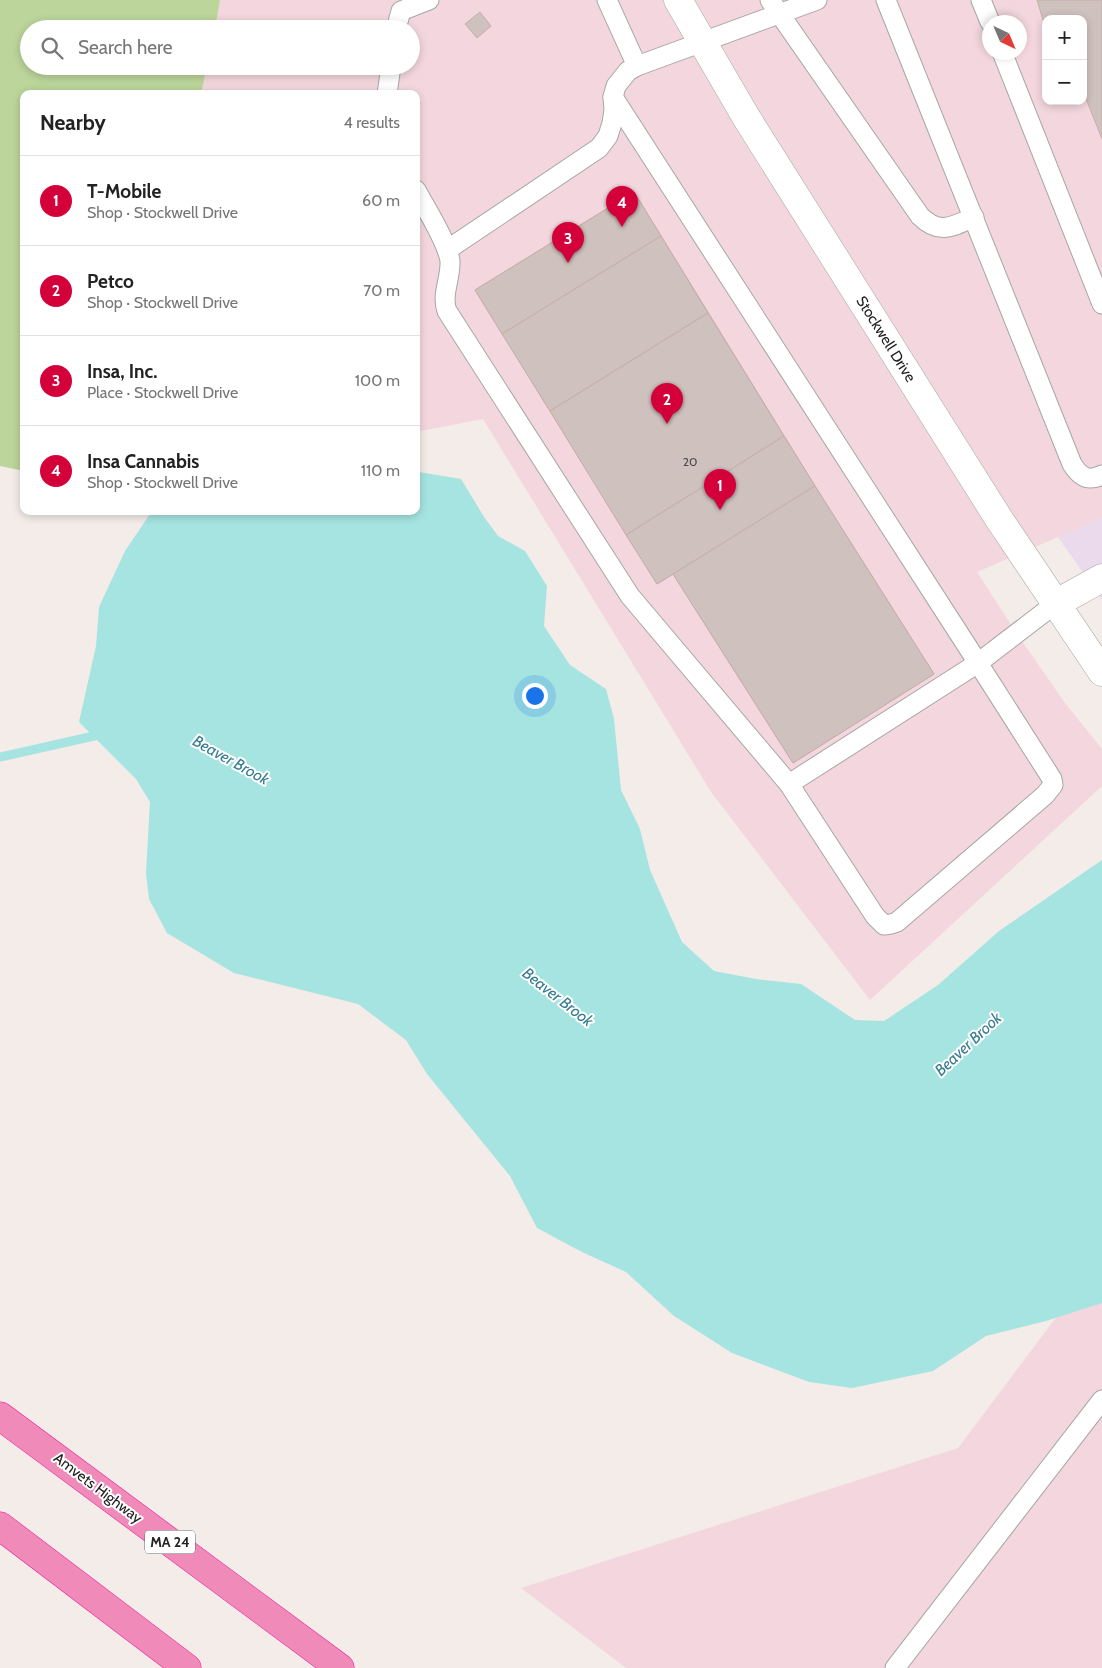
<!DOCTYPE html>
<meta charset="utf-8">
<style>
:root{--surface:#fff;--page:#f6f6f6;--text:#222;--muted:#767676;--line:#e0e0e0;--accent:#d40039}
body{margin:0;font-family:Cabin,sans-serif;background:var(--page);color:var(--text)}
.controls{position:absolute;right:15px;top:15px;display:grid;overflow:hidden;border-radius:10px;box-shadow:0 2px 8px #0003}
.controls button{width:45px;height:45px;display:grid;place-items:center;padding:0;border:0;border-bottom:1px solid var(--line);background:var(--surface);color:var(--text);font:25px sans-serif}
.compass{position:absolute;left:982px;top:15px;width:45px;height:45px;border-radius:50%;background:var(--surface);box-shadow:0 2px 8px #0003;rotate:136deg}
.you{position:absolute;left:534px;top:695px;width:18px;height:18px;margin:-12px;border:4px solid #fff;border-radius:50%;background:#1a73e8;box-shadow:0 0 0 8px #1a73e833}
.badge{display:grid;place-items:center;width:32px;height:32px;border-radius:50%;background:var(--accent);color:#fff;font-size:16px;font-weight:700}
.pin{position:absolute;translate:-50% -41px;filter:drop-shadow(0 1px 2px #0008)}
.pin::after{content:'';position:absolute;top:26px;width:18px;height:15px;background:inherit;clip-path:polygon(0 0,100% 0,50% 100%)}
.list{margin:0;padding:0;list-style:none}
h2{display:flex;justify-content:space-between;align-items:center;height:65px;margin:0;padding:0 20px;font-size:21px}
h2 small{font-size:16px;font-weight:400;color:var(--muted)}
.list li{display:grid;grid-template-columns:32px 1fr auto;gap:15px;align-items:center;box-sizing:border-box;height:90px;padding:0 20px;border-top:1px solid var(--line)}
.list b{display:block;font-size:19px;white-space:nowrap}
.list p{margin:0;font-size:16px;white-space:nowrap;color:var(--muted)}
.list em{font-size:16px;font-style:normal;color:var(--muted)}
.icon{flex:none;width:28px;height:28px;fill:none;stroke:currentColor;stroke-width:2;stroke-linecap:round;stroke-linejoin:round}
.map{position:relative;flex:none;width:1102px;height:1668px;overflow:hidden}
.search{position:absolute;background:var(--surface);box-shadow:0 2px 8px #0003;left:20px;top:20px;width:400px;height:55px;display:flex;align-items:center;gap:12px;box-sizing:border-box;padding:0 18px;border-radius:28px;color:var(--muted);font-size:19px}
.panel{position:absolute;background:var(--surface);box-shadow:0 2px 8px #0003;left:20px;top:90px;width:400px;height:425px;border-radius:10px}
.map>svg:first-child{display:block}
</style>
<div class="map">
<svg width="1102" height="1668" viewBox="0 0 1102 1668">
<rect width="100%" height="100%" fill="#f3ece8"/>
<g fill="#f4d7de" fill-rule="evenodd">
<path d="M220,0H1102V518L977,572L1015,631L1065,703L1102,749V786L870,1000L711,792L483,419L416,432V94H201L207,66H411V29H215ZM1046,19H1083V101H1046ZM990,22H1020V52H990Z"/>
<path d="M1102,1256V1668H626L521,1588L958,1448Z"/>
</g>
<path fill="#ebdaec" d="M1102,518V600L1058,537Z"/>
<path fill="#bbd59a" d="M0,0H220L215,29H29V66H207L201,94H24V471L0,466Z"/>
<path fill="#a5e4e1" d="M419,472L461,479L484,517L498,536L525,551L547,586L544,626L570,665L606,689L614,719L621,790L640,829L650,870L682,942L714,971L756,979L801,984L855,1020L884,1021L938,985L999,931L1102,860V1303L1046,1321L986,1336L933,1371L852,1388L809,1382L732,1353L674,1316L626,1272L582,1252L537,1228L510,1176L427,1074L406,1040L358,1004L234,973L167,933L149,899L146,873L150,802L136,779L79,722L96,646L99,607L125,551L152,511H416V473Z"/>
<g fill="none" stroke-linecap="round" stroke-linejoin="round">
<path stroke="#a5e4e1" stroke-width="9" d="M0,757L103,734"/>
</g>
<g fill="#cfc1be" stroke="#c6aea9">
<path d="M1037,0H1102V139L1083,91V19H1046L1044,23Z"/>
<path d="M480,12L491,26L477,38L465,24Z"/>
<path d="M634,192L815,486L934,674L793,763L673,574L657,584L475,290Z"/>
<path d="M634,192L661,236L502,334L475,290Z"/>
<path d="M661,236L708,313L550,411L502,334Z"/>
<path d="M708,313L784,436L626,535L550,411Z"/>
<path d="M784,436L815,486L657,584L626,535Z"/>
<path d="M815,486L934,674L793,763L673,574Z"/>
</g>
<g fill="none" stroke-linecap="round" stroke-linejoin="round">
<g stroke="#a6a6a6" stroke-width="21">
<g id="service">
<path d="M607,0L637,66"/>
<path d="M770,0L920,216C939,235 952,227 974,217"/>
<path d="M886,0L1072,464C1080,477 1088,482 1102,475"/>
<path d="M981,0L990,22"/>
<path d="M396,29L401,11L429,0"/>
<path d="M1002,52L1102,304"/>
<path d="M387,94L391,66"/>
<path d="M416,190C425,207 448,243 450,261C451,278 441,295 447,311L630,596L789,784L875,916L884,925L891,924L897,922L1045,795L1053,785L1052,779L978,663L613,97"/>
<path d="M447,250L599,148L608,136L612,123L614,110L613,97L616,86L628,71L637,66L817,0"/>
<path d="M789,784L978,663L1055,604"/>
<path d="M895,1668L1102,1400"/>
</g>
</g>
<g stroke="#a6a6a6" stroke-width="29">
<g id="minor">
<path d="M678,0L746,117L999,519L1102,672"/>
<path d="M1055,604L1102,578"/>
</g>
</g>
<g stroke="#ec1a9b" stroke-width="29">
<g id="motorway">
<path d="M0,1416L340,1668"/>
<path d="M0,1526L187,1668"/>
</g>
</g>
<use href="#service" stroke="#fff" stroke-width="19"/>
<use href="#minor" stroke="#fff" stroke-width="28"/>
<use href="#motorway" stroke="#f08ab9" stroke-width="28"/>
</g>
<g text-anchor="middle" dominant-baseline="central" stroke-width="4" stroke-linejoin="round" paint-order="stroke">
<g font-size="12" fill="#4d4a49">
<text x="690" y="461">20</text>
</g>
<rect fill="#fff" stroke="#646464" stroke-width="1" x="145" y="1530.5" width="50" height="23" rx="4"/>
<g font-size="14" font-weight="bold" fill="#222">
<text x="170" y="1542">MA 24</text>
</g>
<g font-size="15" fill="#222" stroke="#fff">
<text transform="translate(886 339) rotate(58)">Stockwell Drive</text>
<text transform="translate(98 1488) rotate(37)">Amvets Highway</text>
</g>
<g font-size="16" font-style="italic" fill="#377c91" stroke="#fff">
<text transform="translate(231 760) rotate(29)">Beaver Brook</text>
<text transform="translate(558 997) rotate(38)">Beaver Brook</text>
<text transform="translate(968 1044) rotate(-43)">Beaver Brook</text>
</g>
</g>
</svg>
<div class="controls">
<button>+</button>
<button>−</button>
</div>
<svg class="compass" viewBox="-18 -18 36 36"><path d="M0-13l5 13h-10z" fill="#e53935"/><path d="M0 13l5-13h-10z" fill="#767676"/></svg>
<div class="you"></div>
<div class="pin badge" style="left:720px;top:510px">1</div>
<div class="pin badge" style="left:667px;top:424px">2</div>
<div class="pin badge" style="left:568px;top:263px">3</div>
<div class="pin badge" style="left:622px;top:227px">4</div>
<div class="search"><svg class="icon" aria-label="search" viewBox="0 0 24 24"><circle cx="10" cy="10" r="6"/><path d="M15 15l6 6"/></svg>Search here</div>
<section class="panel">
<h2>Nearby<small>4 results</small></h2>
<ul class="list">
<li><span class="badge">1</span><div><b>T-Mobile</b><p>Shop · Stockwell Drive</p></div><em>60 m</em></li>
<li><span class="badge">2</span><div><b>Petco</b><p>Shop · Stockwell Drive</p></div><em>70 m</em></li>
<li><span class="badge">3</span><div><b>Insa, Inc.</b><p>Place · Stockwell Drive</p></div><em>100 m</em></li>
<li><span class="badge">4</span><div><b>Insa Cannabis</b><p>Shop · Stockwell Drive</p></div><em>110 m</em></li>
</ul>
</section>
</div>
